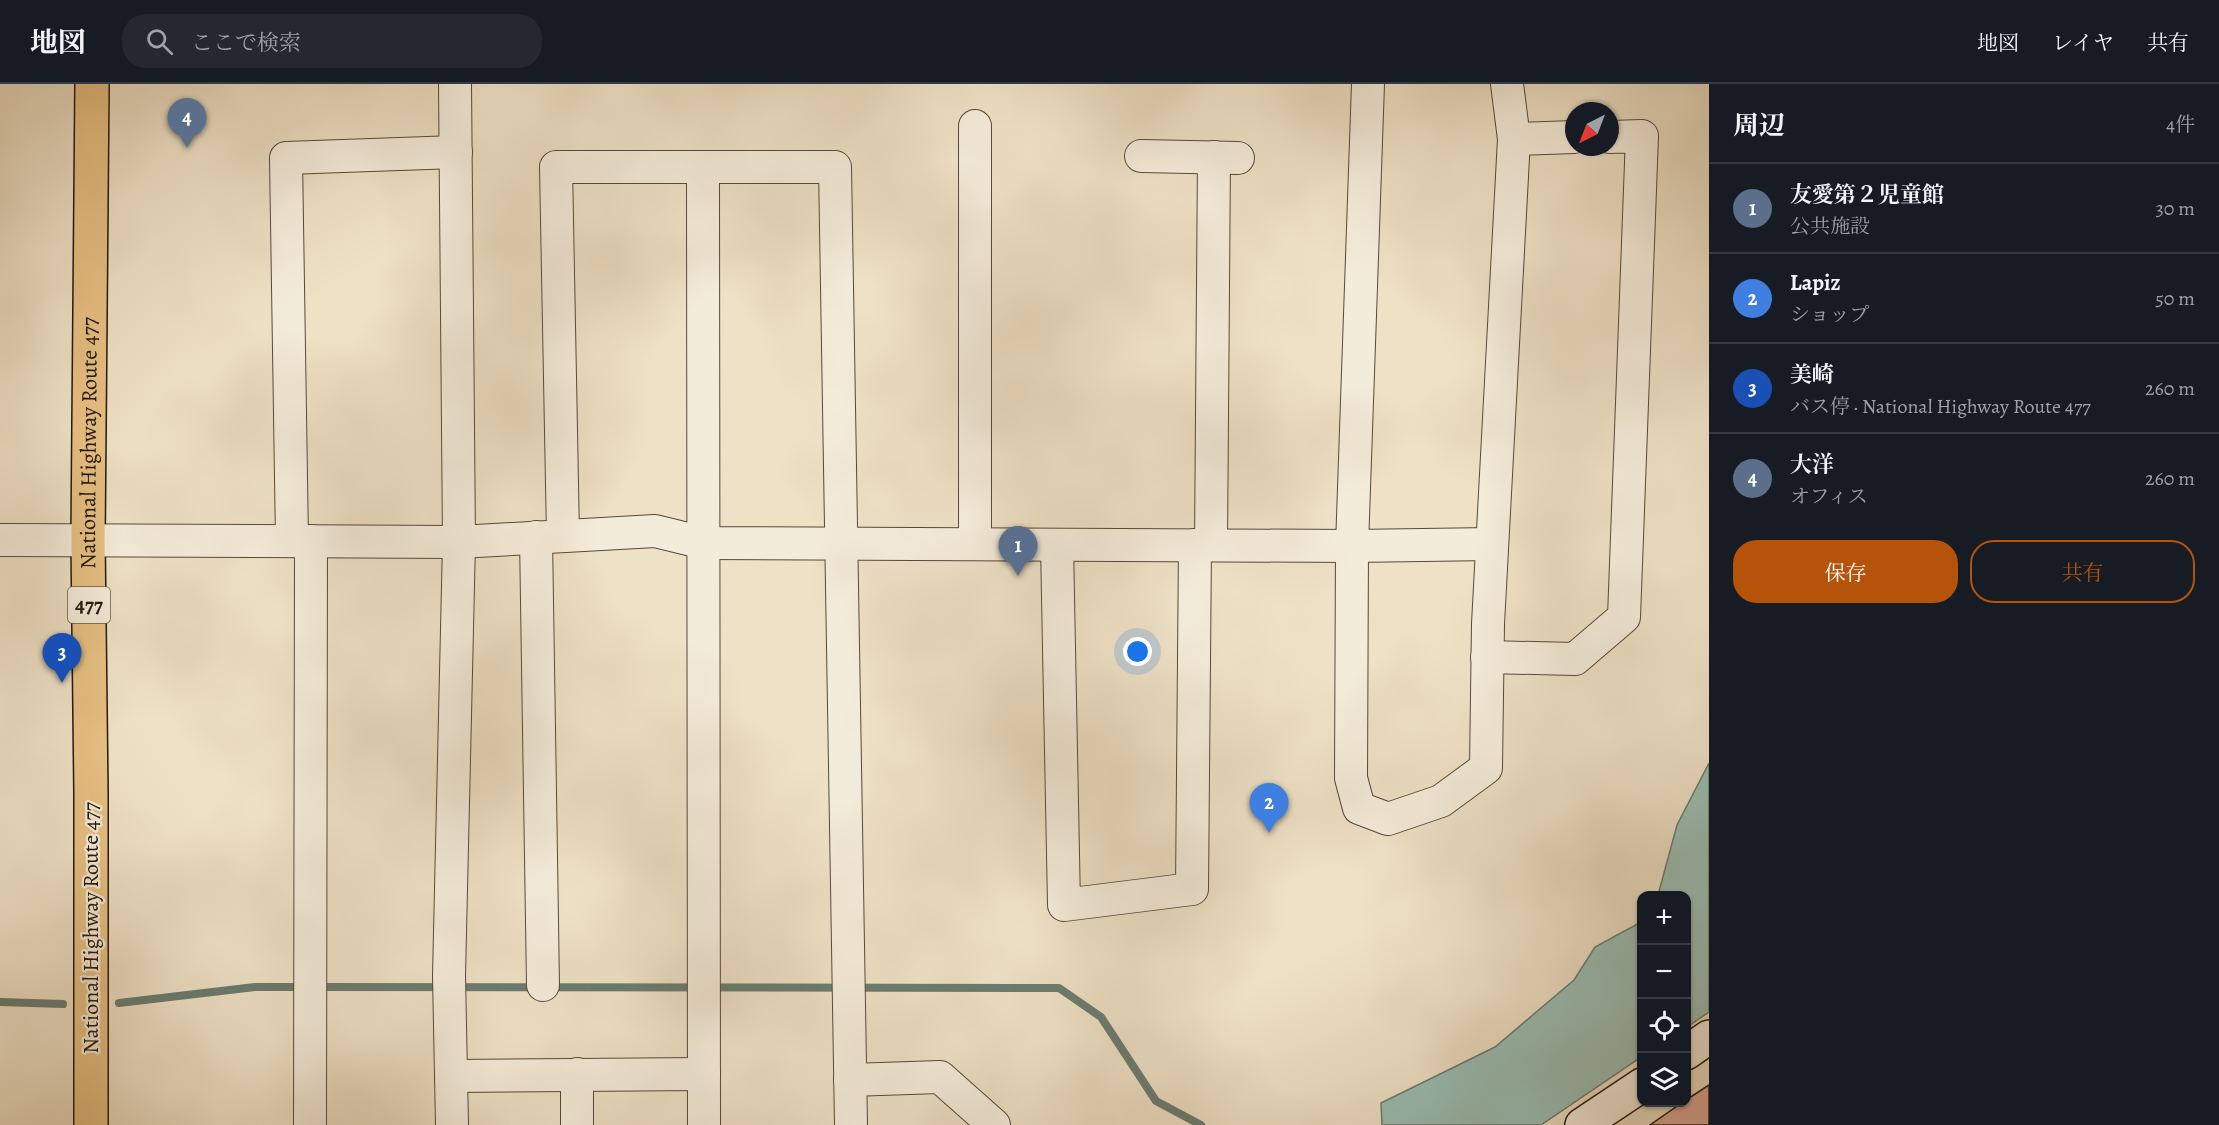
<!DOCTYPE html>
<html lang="ja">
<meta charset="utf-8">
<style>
:root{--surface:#171b24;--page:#242831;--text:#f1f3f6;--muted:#9ea1a6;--line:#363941;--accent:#b45309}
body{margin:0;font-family:Alegreya,"Noto Serif JP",serif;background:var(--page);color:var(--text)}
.controls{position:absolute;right:18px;bottom:18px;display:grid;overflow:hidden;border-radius:12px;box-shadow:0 2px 4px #0004}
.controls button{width:54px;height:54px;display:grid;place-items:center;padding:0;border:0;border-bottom:2px solid var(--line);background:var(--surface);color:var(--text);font:30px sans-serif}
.compass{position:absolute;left:1565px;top:18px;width:54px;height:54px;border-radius:50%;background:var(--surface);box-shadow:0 2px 4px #0004;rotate:222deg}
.you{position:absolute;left:1138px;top:568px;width:21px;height:21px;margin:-15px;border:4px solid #fff;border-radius:50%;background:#1a73e8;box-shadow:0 0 0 9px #1a73e833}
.badge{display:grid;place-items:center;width:39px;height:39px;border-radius:50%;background:var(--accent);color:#fff;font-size:20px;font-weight:700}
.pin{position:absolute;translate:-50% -50px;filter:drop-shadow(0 2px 3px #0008)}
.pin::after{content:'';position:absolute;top:32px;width:21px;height:18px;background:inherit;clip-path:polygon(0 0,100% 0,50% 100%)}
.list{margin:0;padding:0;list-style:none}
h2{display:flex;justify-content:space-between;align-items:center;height:78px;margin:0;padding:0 24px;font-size:26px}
h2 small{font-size:20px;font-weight:400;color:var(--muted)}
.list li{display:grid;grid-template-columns:39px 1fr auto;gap:18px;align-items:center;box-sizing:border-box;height:90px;padding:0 24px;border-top:2px solid var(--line)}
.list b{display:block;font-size:22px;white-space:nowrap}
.list p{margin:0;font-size:20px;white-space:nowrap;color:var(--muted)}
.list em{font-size:20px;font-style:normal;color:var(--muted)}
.actions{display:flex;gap:12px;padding:18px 24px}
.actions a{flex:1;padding:14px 0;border:2px solid var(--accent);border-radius:24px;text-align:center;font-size:21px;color:var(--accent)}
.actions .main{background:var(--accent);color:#fff}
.icon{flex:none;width:33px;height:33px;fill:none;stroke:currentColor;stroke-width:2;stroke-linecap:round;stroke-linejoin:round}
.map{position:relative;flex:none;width:1709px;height:1041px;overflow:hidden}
header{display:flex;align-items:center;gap:36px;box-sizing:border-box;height:84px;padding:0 30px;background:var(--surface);border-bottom:2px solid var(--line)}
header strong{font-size:28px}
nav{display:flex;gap:33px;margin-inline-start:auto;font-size:21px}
.search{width:420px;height:54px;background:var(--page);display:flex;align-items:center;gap:15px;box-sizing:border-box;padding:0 21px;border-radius:24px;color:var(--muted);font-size:22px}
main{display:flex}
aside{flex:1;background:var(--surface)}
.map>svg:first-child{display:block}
</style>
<header>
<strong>地図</strong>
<div class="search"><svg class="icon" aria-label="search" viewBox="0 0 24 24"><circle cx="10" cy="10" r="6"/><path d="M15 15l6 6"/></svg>ここで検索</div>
<nav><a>地図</a><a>レイヤ</a><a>共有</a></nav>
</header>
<main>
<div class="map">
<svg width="1709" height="1041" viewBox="0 0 1709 1041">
<rect width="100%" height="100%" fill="#eee1c6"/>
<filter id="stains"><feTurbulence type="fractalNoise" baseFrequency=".00333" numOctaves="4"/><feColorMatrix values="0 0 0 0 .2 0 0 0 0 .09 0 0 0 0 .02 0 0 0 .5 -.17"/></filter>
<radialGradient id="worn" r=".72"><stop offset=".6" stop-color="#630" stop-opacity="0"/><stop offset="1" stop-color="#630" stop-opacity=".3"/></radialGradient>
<g fill="#99beb4" stroke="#6a7c71" stroke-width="1.5">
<path d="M1709,679V928L1687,943L1686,812L1658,811L1677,741Z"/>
<path d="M1641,838V973L1541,1041H1382L1381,1019L1495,963L1574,896L1595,863Z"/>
</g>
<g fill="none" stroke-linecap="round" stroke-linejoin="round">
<g stroke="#6a7c71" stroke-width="8">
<path d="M316,903L1059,904L1101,933L1156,1017L1201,1041"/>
<path d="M0,918L63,920"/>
<path d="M119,919L255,903H303"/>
</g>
</g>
<path fill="#dda898" stroke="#23180c" stroke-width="1.5" d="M1709,1001V1041H1650L1683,1018H1686V1016Z"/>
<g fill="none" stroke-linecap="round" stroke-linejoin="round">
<g stroke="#564a3a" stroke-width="34">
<g id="street">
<path d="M1368,0L1352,462L1351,694L1359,724L1388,735L1441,717L1486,684L1488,540L1514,55L1507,0"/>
<path d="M975,42V460"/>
<path d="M1514,55L1574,53"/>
<path d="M1141,72L1238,74"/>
<path d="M703,83L704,1041"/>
<path d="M563,452L556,83H835L851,1041"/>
<path d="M536,453L543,901"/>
<path d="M0,456L459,458L655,447L704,459L1352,462L1492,460"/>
<path d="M292,457L286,74L456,68"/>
<path d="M1057,461L1064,821L1192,805L1195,461"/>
<path d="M1211,461L1214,73"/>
<path d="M1487,573L1575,575L1624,533L1642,52L1610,53"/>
<path d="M577,990V1041"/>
<path d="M451,992L704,990"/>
<path d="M850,996L940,993L994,1041"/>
<path d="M310,1041L311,457"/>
<path d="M452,1041L449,892L459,458L455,0"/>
</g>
</g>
<g stroke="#23180c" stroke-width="36">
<g id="secondary">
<path d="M1686,969L1709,953"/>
<path d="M1582,1041L1642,1001"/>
</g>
</g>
<g stroke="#23180c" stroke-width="36">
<g id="highway">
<path id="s1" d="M91,1041V710L88,456L92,0"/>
</g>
</g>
<use href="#street" stroke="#f4ecda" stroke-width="32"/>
<use href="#secondary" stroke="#f4ecda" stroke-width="33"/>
<use href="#highway" stroke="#e7c083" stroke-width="33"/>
</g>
<g text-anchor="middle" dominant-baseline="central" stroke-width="4.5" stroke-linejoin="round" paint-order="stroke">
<rect fill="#f4ecda" stroke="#62584a" stroke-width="1.5" x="68" y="503" width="42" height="36" rx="4.5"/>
<g font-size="21" font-weight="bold" fill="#23180c">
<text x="89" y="521">477</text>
</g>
<g font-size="22" fill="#23180c" stroke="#f4ecda">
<text stroke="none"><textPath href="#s1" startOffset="682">National Highway Route 477</textPath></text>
<text transform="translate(91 844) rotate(-90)">National Highway Route 477</text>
</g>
</g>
<rect width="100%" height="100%" filter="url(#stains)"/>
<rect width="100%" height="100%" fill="url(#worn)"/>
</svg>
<div class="controls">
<button>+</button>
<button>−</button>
<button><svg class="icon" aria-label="locate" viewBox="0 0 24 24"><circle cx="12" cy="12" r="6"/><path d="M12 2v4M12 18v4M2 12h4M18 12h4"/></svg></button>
<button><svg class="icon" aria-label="layers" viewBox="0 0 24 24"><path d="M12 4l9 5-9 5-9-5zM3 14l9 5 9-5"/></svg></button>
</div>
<svg class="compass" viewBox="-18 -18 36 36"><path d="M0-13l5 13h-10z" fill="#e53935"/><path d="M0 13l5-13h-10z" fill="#9ea1a6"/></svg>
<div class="you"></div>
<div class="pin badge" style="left:1018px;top:492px;background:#5c6f8a">1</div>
<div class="pin badge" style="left:1269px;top:749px;background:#3f7fe0">2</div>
<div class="pin badge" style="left:62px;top:599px;background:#1a4fb4">3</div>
<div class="pin badge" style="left:187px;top:64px;background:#5c6f8a">4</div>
</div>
<aside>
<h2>周辺<small>4件</small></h2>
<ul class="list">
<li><span class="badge" style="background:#5c6f8a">1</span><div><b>友愛第２児童館</b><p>公共施設</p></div><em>30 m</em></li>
<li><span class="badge" style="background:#3f7fe0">2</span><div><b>Lapiz</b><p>ショップ</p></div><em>50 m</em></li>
<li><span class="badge" style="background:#1a4fb4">3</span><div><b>美崎</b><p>バス停 · National Highway Route 477</p></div><em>260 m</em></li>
<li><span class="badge" style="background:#5c6f8a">4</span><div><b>大洋</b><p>オフィス</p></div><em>260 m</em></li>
</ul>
<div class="actions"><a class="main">保存</a><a>共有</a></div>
</aside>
</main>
